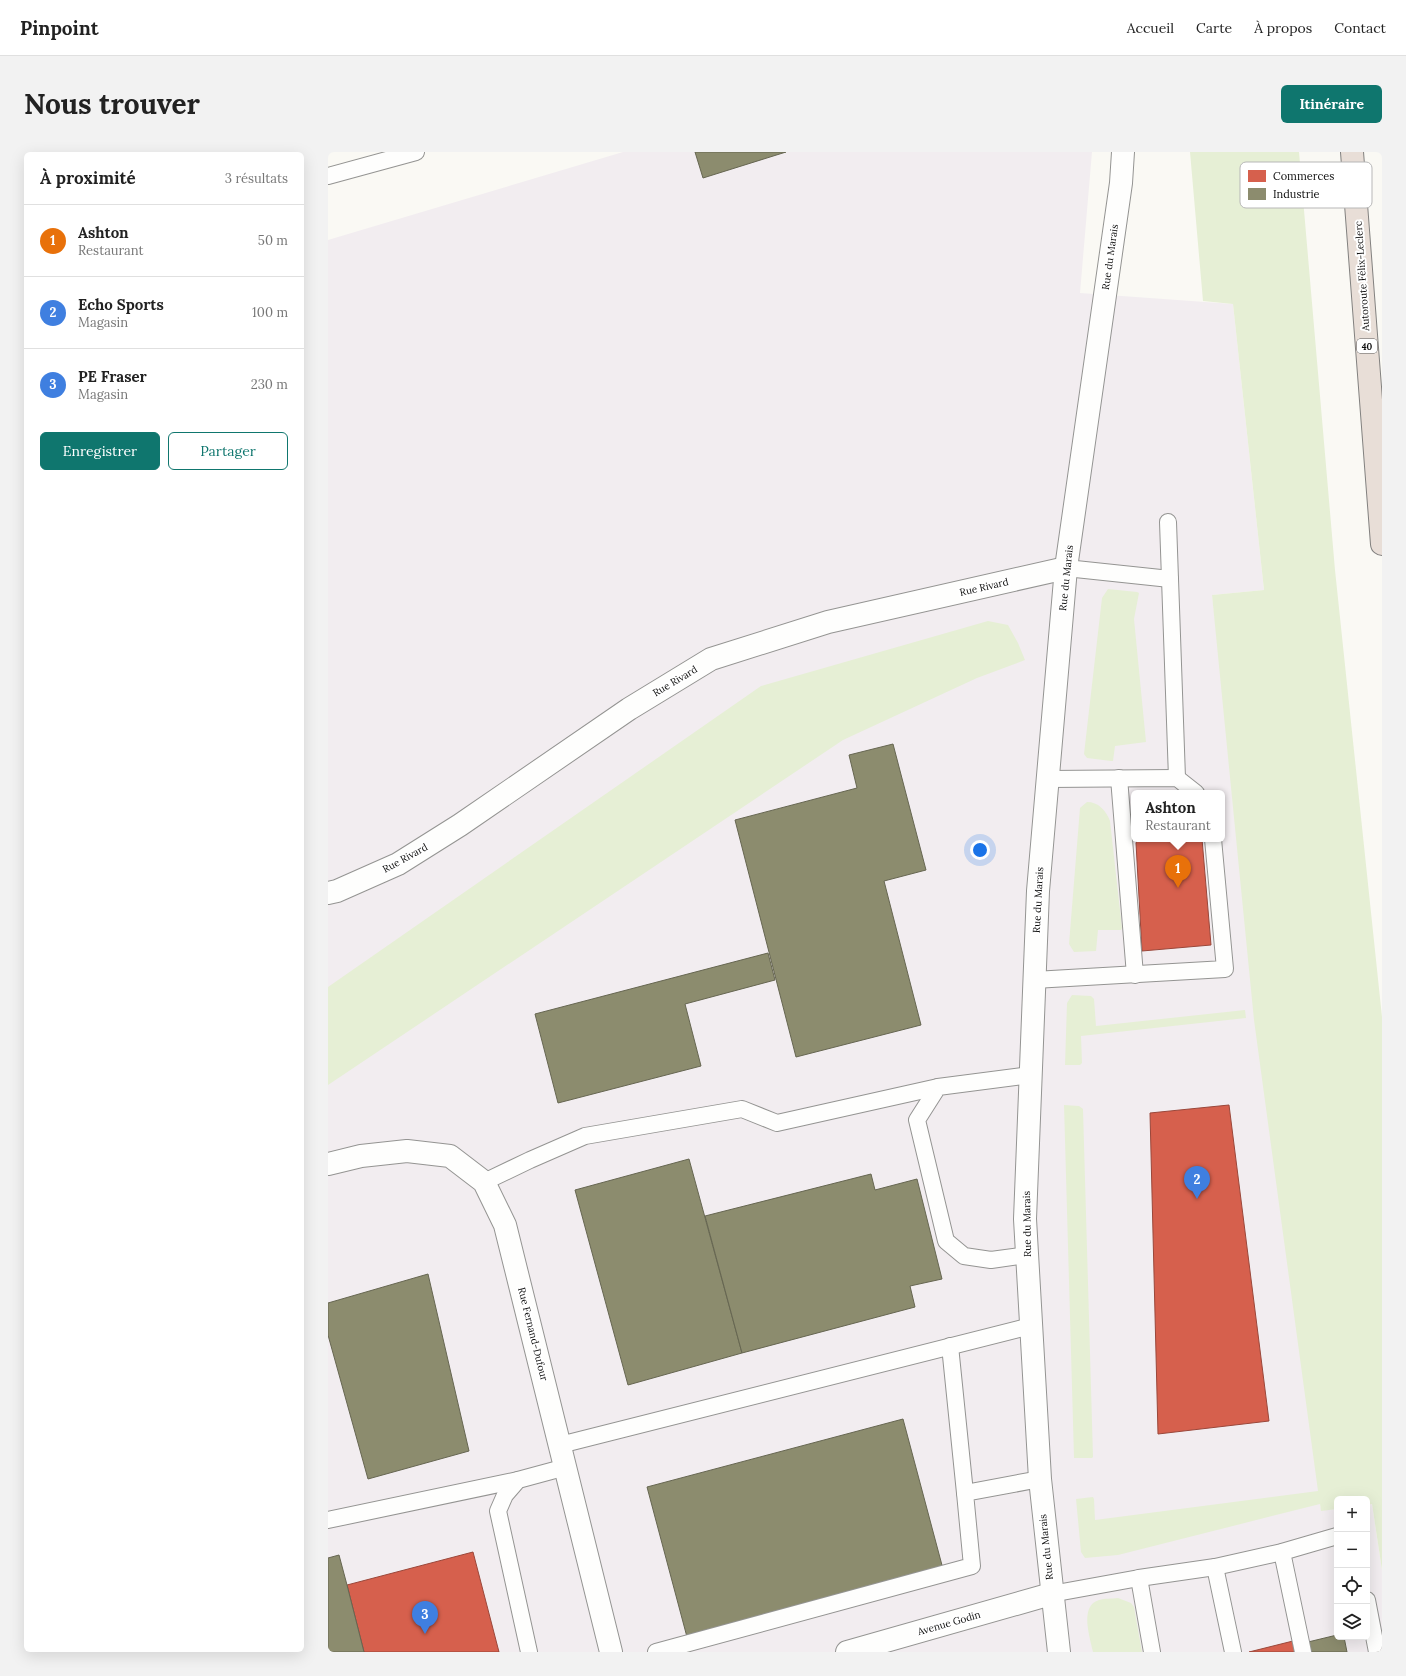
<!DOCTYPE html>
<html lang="fr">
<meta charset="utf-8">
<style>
:root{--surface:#fff;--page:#f2f2f2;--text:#222;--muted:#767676;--line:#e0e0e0;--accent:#0f766e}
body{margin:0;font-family:Lora,serif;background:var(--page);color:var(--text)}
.controls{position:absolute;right:12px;bottom:12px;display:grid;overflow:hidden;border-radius:6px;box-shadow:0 4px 16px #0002}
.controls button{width:36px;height:36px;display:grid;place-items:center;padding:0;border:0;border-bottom:1px solid var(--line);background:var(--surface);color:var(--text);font:20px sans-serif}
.you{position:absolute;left:652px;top:698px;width:14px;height:14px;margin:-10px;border:3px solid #fff;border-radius:50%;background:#1a73e8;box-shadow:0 0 0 6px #1a73e833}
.badge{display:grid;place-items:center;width:26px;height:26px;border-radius:50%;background:var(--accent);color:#fff;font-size:13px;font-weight:700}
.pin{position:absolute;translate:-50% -33px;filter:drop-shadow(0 1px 2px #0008)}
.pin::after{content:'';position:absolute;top:21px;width:14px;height:12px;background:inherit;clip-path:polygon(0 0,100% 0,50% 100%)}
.popup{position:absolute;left:803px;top:638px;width:94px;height:52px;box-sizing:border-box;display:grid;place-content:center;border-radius:6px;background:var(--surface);filter:drop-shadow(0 1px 3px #0005);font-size:13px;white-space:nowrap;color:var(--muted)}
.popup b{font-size:15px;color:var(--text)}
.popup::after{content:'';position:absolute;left:50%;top:100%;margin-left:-8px;border:8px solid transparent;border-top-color:var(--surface)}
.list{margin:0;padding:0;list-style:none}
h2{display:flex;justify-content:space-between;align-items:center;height:52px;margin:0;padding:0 16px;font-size:17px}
h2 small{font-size:13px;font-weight:400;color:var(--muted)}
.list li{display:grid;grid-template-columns:26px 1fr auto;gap:12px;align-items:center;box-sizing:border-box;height:72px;padding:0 16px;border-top:1px solid var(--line)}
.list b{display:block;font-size:15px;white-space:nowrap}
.list p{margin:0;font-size:13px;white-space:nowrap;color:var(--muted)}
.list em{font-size:13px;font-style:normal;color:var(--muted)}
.actions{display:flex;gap:8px;padding:12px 16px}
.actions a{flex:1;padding:9px 0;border:1px solid var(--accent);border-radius:6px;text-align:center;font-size:14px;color:var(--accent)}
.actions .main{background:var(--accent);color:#fff}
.icon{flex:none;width:22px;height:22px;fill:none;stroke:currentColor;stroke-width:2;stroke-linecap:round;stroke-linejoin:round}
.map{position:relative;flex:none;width:1054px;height:1500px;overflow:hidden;border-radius:6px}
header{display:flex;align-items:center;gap:24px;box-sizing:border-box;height:56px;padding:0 20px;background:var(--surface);border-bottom:1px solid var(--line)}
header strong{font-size:19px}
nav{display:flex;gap:22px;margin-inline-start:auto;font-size:14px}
.intro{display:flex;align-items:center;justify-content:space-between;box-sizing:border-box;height:96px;padding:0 24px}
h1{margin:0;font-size:28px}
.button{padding:10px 18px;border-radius:6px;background:var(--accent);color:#fff;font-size:14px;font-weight:700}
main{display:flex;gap:24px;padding:0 24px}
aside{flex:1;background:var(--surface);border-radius:6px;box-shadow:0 4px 16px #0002}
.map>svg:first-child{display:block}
</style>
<header>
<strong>Pinpoint</strong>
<nav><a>Accueil</a><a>Carte</a><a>À propos</a><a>Contact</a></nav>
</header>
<div class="intro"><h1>Nous trouver</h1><a class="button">Itinéraire</a></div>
<main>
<aside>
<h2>À proximité<small>3 résultats</small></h2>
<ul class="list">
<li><span class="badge" style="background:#e8710a">1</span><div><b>Ashton</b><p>Restaurant</p></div><em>50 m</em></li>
<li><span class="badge" style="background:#3f7fe0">2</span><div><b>Echo Sports</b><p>Magasin</p></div><em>100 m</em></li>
<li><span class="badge" style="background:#3f7fe0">3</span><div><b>PE Fraser</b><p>Magasin</p></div><em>230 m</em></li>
</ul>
<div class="actions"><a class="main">Enregistrer</a><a>Partager</a></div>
</aside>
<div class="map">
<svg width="1054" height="1500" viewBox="0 0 1054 1500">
<rect width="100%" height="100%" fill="#faf9f4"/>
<path fill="#f2edf0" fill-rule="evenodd" d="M295,0H764L752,141L905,152L936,438L884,443L993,1358L1009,1357V1485H1039V1353L1044,1352L1054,1418V1500H0V88ZM806,641H894V687H806Z"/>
<g fill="#e6efd5">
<path d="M862,0H971L1007,418L1054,865V1418L1044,1352L1039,1353V1347H1009V1357L993,1359L992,1352L790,1403L757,1406L753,1400L748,1347L765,1345L766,1347L767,1368L990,1339L926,868L884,443L936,438L905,152L875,149Z"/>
<path d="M780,437L809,440L811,441L806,467L818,590L787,594L785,609H783L759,606L756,602L774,446Z"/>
<path d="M660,469L680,473L690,491L697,508L649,526L515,588L0,933V835L433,534Z"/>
<path d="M759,650C770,650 778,658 782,669L794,776L793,778H770L768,799L746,800L741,792L752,656Z"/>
<path d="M744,843L763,844L766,847L768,874L917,858L918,866L753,884L754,911L752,913H737L739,851Z"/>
<path d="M736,953L751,954L755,957L765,1305L764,1306H746Z"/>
<path d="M790,1446L803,1451L806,1455L814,1500H765C762,1485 751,1454 771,1448C777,1446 784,1447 790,1446Z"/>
</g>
<g fill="#d6604d" stroke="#9a473a">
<path d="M810,687H874L883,793L814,799L808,691Z"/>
<path d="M901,953L941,1269L830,1282L822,961Z"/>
<path d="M145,1400L171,1500H36L19,1433Z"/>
<path d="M965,1489L968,1500H921Z"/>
</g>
<g fill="#8c8c6e" stroke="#666651">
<path d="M367,0H458L375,26Z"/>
<path d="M565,592L598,718L556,729L593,873L468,905L407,668L529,636L521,603Z"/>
<path d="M440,801L447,828L357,852L373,914L230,951L207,862Z"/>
<path d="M361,1007L414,1201L300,1233L247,1038Z"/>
<path d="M543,1022L547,1038L589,1027L614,1127L582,1134L587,1155L414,1201L377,1064Z"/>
<path d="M100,1122L141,1299L40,1327L0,1183V1151Z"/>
<path d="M575,1267L615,1417L359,1485L319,1335Z"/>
<path d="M11,1403L19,1433L36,1500H0V1406Z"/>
<path d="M1009,1483V1485H1016L1019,1500H983L980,1490Z"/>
</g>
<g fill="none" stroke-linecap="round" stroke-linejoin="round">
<g stroke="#949492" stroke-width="18">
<g id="service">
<path d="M0,24L88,0"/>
<path d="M840,370L849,626"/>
<path d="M738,416L842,427"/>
<path d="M791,626L807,823"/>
<path d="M720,627L849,626L868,641"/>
<path d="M706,828L897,817L885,687"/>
<path d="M156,1030L202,1008L257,984L414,957L449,971L610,935"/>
<path d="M699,1103L663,1108L636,1104L618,1089L589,968L610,935L703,923"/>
<path d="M622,1194L637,1341"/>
<path d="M232,1293L703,1174"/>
<path d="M0,1368L190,1328"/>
<path d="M954,1400L975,1500"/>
<path d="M887,1415L905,1500"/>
<path d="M811,1426L824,1500"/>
<path d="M723,1442L811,1426L887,1415L954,1400L1009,1384"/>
<path d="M1039,1448L1049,1500"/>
<path d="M201,1500L170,1359L177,1343L190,1328L238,1315"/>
<path d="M328,1500L644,1414L637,1341L712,1327"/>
</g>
</g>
<g stroke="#949492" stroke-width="24">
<g id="minor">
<path d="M0,741L9,739L70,712L132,673L301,557L383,507L500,470L738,416"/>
<path d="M0,1012L33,1004L79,999L122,1004L156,1030L177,1073L283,1500"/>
</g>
</g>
<g stroke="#949492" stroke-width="24">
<g id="tertiary">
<path d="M519,1500L723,1442"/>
<path d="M731,1500L712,1327L697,1067L710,739L738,416L793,31L795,0"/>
</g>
</g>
<g stroke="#82817f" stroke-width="24">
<path id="motorway" d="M1024,0L1054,392"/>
</g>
<use href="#service" stroke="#fefefd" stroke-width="16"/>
<use href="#minor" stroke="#fefefd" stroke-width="22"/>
<use href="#tertiary" stroke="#fefefd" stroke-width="22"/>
<use href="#motorway" stroke="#e8ded7" stroke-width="22"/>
</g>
<g text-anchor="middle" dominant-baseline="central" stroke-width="4" stroke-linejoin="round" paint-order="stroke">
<rect fill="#fff" stroke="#565656" stroke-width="1" x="1029" y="187" width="20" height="14" rx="3"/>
<g font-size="9" font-weight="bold" fill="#0e0e0e">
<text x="1039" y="194">40</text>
</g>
<g font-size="10" fill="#0e0e0e" stroke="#fff">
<text transform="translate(782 105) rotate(-82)">Rue du Marais</text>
<text transform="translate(1034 124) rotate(-94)">Autoroute Félix-Leclerc</text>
<text transform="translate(738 426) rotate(-84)">Rue du Marais</text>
<text transform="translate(656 435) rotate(-13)">Rue Rivard</text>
<text transform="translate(347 529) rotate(-31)">Rue Rivard</text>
<text transform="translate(77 706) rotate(-29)">Rue Rivard</text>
<text transform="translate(710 748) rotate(-87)">Rue du Marais</text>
<text transform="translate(699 1072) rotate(-91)">Rue du Marais</text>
<text transform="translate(205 1182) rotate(76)">Rue Fernand-Dufour</text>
<text transform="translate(718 1395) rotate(-96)">Rue du Marais</text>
<text transform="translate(621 1471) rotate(-16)">Avenue Godin</text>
</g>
</g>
<rect x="912" y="10" width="132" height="46" rx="6" fill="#fff" stroke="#b7b7b7" stroke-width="1"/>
<rect x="920" y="18" width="18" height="12" fill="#d6604d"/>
<rect x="920" y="36" width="18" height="12" fill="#8c8c6e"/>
<g font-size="11" fill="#0e0e0e">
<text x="945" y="28">Commerces</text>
<text x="945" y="46">Industrie</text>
</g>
</svg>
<div class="controls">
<button>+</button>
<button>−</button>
<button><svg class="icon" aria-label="locate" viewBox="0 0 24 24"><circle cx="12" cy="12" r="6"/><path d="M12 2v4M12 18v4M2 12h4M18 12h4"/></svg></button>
<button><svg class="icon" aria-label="layers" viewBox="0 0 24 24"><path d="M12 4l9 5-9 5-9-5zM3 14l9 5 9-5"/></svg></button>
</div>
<div class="you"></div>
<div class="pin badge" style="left:850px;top:736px;background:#e8710a">1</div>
<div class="popup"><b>Ashton</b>Restaurant</div>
<div class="pin badge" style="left:869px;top:1047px;background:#3f7fe0">2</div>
<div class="pin badge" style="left:97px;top:1482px;background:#3f7fe0">3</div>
</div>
</main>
